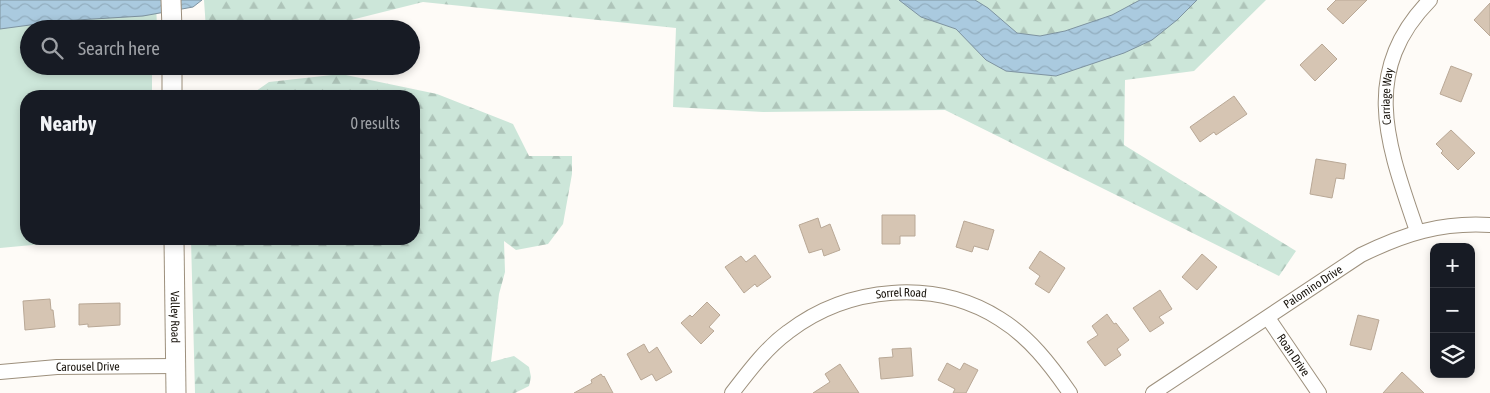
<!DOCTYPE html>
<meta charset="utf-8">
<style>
:root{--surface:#171b24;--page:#242831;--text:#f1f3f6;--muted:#9ea1a6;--line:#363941}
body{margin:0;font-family:"Asap Condensed",sans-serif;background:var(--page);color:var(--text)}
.controls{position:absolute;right:15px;bottom:15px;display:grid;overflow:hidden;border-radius:10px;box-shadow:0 2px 8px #0003}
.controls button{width:45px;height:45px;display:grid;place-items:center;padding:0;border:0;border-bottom:1px solid var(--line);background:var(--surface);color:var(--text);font:25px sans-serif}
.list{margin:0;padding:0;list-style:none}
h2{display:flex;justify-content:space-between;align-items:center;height:65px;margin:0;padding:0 20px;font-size:21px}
h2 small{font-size:16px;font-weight:400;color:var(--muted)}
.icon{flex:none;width:28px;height:28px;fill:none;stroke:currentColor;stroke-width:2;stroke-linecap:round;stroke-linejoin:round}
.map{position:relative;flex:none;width:1490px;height:393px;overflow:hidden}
.search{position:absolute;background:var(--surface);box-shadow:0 2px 8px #0003;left:20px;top:20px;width:400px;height:55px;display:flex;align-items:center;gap:12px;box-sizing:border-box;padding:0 18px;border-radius:28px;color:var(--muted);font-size:19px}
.panel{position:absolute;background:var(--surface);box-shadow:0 2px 8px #0003;left:20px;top:90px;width:400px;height:155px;border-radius:20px}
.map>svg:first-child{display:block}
</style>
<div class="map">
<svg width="1490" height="393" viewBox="0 0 1490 393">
<defs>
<pattern id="forest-firs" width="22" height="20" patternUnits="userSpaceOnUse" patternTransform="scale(1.25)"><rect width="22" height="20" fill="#cce6d9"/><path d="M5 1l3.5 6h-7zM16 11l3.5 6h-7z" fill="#aec4b9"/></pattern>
<pattern id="water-waves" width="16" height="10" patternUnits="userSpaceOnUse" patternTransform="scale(1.25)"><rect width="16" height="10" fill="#aacadf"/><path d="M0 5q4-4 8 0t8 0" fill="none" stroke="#92adbe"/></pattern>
</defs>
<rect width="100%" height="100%" fill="#fefbf7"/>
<g fill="url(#forest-firs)">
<path d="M204,0H1266L1194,71L1125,80L1124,145L1296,251L1279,276L945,110L763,112L673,107L676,28L423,2L315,29H206Z"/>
<path d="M341,74L437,94L513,124L529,156H572V174L563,224L548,244L516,250L504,241L505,272L499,294L491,362L514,356L529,367L531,377L529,386L515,393H195L191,239H414V96H249L269,82Z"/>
</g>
<path fill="#cce6d9" d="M0,0H156L157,29H29V66H152V96H26V239H97L0,248Z"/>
<g fill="url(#water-waves)" stroke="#7e93a0">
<path d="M0,0H202L193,7L143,16L60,21L0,29Z"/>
<path d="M899,0H975L988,8L1017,33L1040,36L1065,31L1112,15L1140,0H1197L1177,20L1152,40L1124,53L1056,76L1006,71L986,60L956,29L921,17Z"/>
</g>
<g fill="#d6c5b3" stroke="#b9a896">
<path d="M1336,0H1367L1343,24L1327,9Z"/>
<path d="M1490,3V36L1474,20Z"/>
<path d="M1322,44L1337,59L1315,81L1300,65Z"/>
<path d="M1451,66L1472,74L1461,102L1440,94Z"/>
<path d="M1234,96L1247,114L1216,135L1214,132L1200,142L1190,127Z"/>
<path d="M1451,130L1475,153L1458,170L1441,153L1443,151L1436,144Z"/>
<path d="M1316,159L1346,164L1344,179L1336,178L1332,198L1310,194Z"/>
<path d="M882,215H915V236H900V244H882Z"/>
<path d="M818,218L821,228L830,224L840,250L824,256L822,249L809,253L799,225Z"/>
<path d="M964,221L994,230L988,250L974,246L972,252L956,247Z"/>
<path d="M1040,251L1065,268L1049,293L1035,284L1040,276L1029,268Z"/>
<path d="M1202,254L1217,267L1197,290L1182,277Z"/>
<path d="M755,255L771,277L757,287L755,284L744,293L725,267L741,256L746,262Z"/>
<path d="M1160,290L1172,309L1159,317L1164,323L1150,332L1133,308Z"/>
<path d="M50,299L51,310H53L55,327L25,330L23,301Z"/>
<path d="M707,302L720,315L709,327L714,331L701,344L681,323L690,315L692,317Z"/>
<path d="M120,303V325L88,327V324L79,325V304Z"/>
<path d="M1107,314L1114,324L1116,323L1129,340L1117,349L1121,355L1105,366L1087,342L1098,335L1092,326Z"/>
<path d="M1358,315L1379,320L1371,350L1350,345Z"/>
<path d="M644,344L649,353L657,347L672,372L656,381L652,374L641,380L627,354Z"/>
<path d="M911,348L913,376L881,379L879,358L893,357L892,349Z"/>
<path d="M947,363L960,370L964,363L978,370L966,393H953L955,389L938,380Z"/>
<path d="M840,364L859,393H813L830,382L825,374Z"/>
<path d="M1402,372L1424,393H1383Z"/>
<path d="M601,374L603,377L604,376L613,393H574L592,383L591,380Z"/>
</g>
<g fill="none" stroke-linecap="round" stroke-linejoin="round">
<g stroke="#9d907d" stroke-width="16">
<g id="street">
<path id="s1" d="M1417,231C1389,148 1358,73 1430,0"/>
<path id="s2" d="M1268,318L1319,393"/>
<path id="s3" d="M0,372L57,367L175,366"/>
<path id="s4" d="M732,393C749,371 766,348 788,332C848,286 935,278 1000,319C1029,337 1050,364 1070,393"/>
<path id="s5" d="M1153,393L1361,255C1404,234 1441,222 1490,225"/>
</g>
</g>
<g stroke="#9d907d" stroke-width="21">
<g id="secondary">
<path d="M171,0L172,29"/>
<path d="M172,96V66"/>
<path id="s6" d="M174,239L176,393"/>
</g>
</g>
<use href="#street" stroke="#fff" stroke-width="14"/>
<use href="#secondary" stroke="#fff" stroke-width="19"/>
</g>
<g text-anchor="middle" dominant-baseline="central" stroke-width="5" stroke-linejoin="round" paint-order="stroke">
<g font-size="12" fill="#18130c" stroke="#fff">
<text stroke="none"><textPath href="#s1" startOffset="139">Carriage Way</textPath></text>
<text stroke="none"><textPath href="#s5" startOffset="192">Palomino Drive</textPath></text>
<text stroke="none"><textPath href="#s4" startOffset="205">Sorrel Road</textPath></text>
<text stroke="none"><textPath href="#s6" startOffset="78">Valley Road</textPath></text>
<text stroke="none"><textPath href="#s2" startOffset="45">Roan Drive</textPath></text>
<text stroke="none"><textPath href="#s3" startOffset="88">Carousel Drive</textPath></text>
</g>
</g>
</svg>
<div class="controls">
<button>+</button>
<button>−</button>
<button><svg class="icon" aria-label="layers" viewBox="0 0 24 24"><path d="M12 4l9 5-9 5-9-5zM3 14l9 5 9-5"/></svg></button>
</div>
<div class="search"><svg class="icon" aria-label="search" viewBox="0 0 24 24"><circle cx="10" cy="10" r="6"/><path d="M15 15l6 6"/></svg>Search here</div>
<section class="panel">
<h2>Nearby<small>0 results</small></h2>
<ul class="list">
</ul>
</section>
</div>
